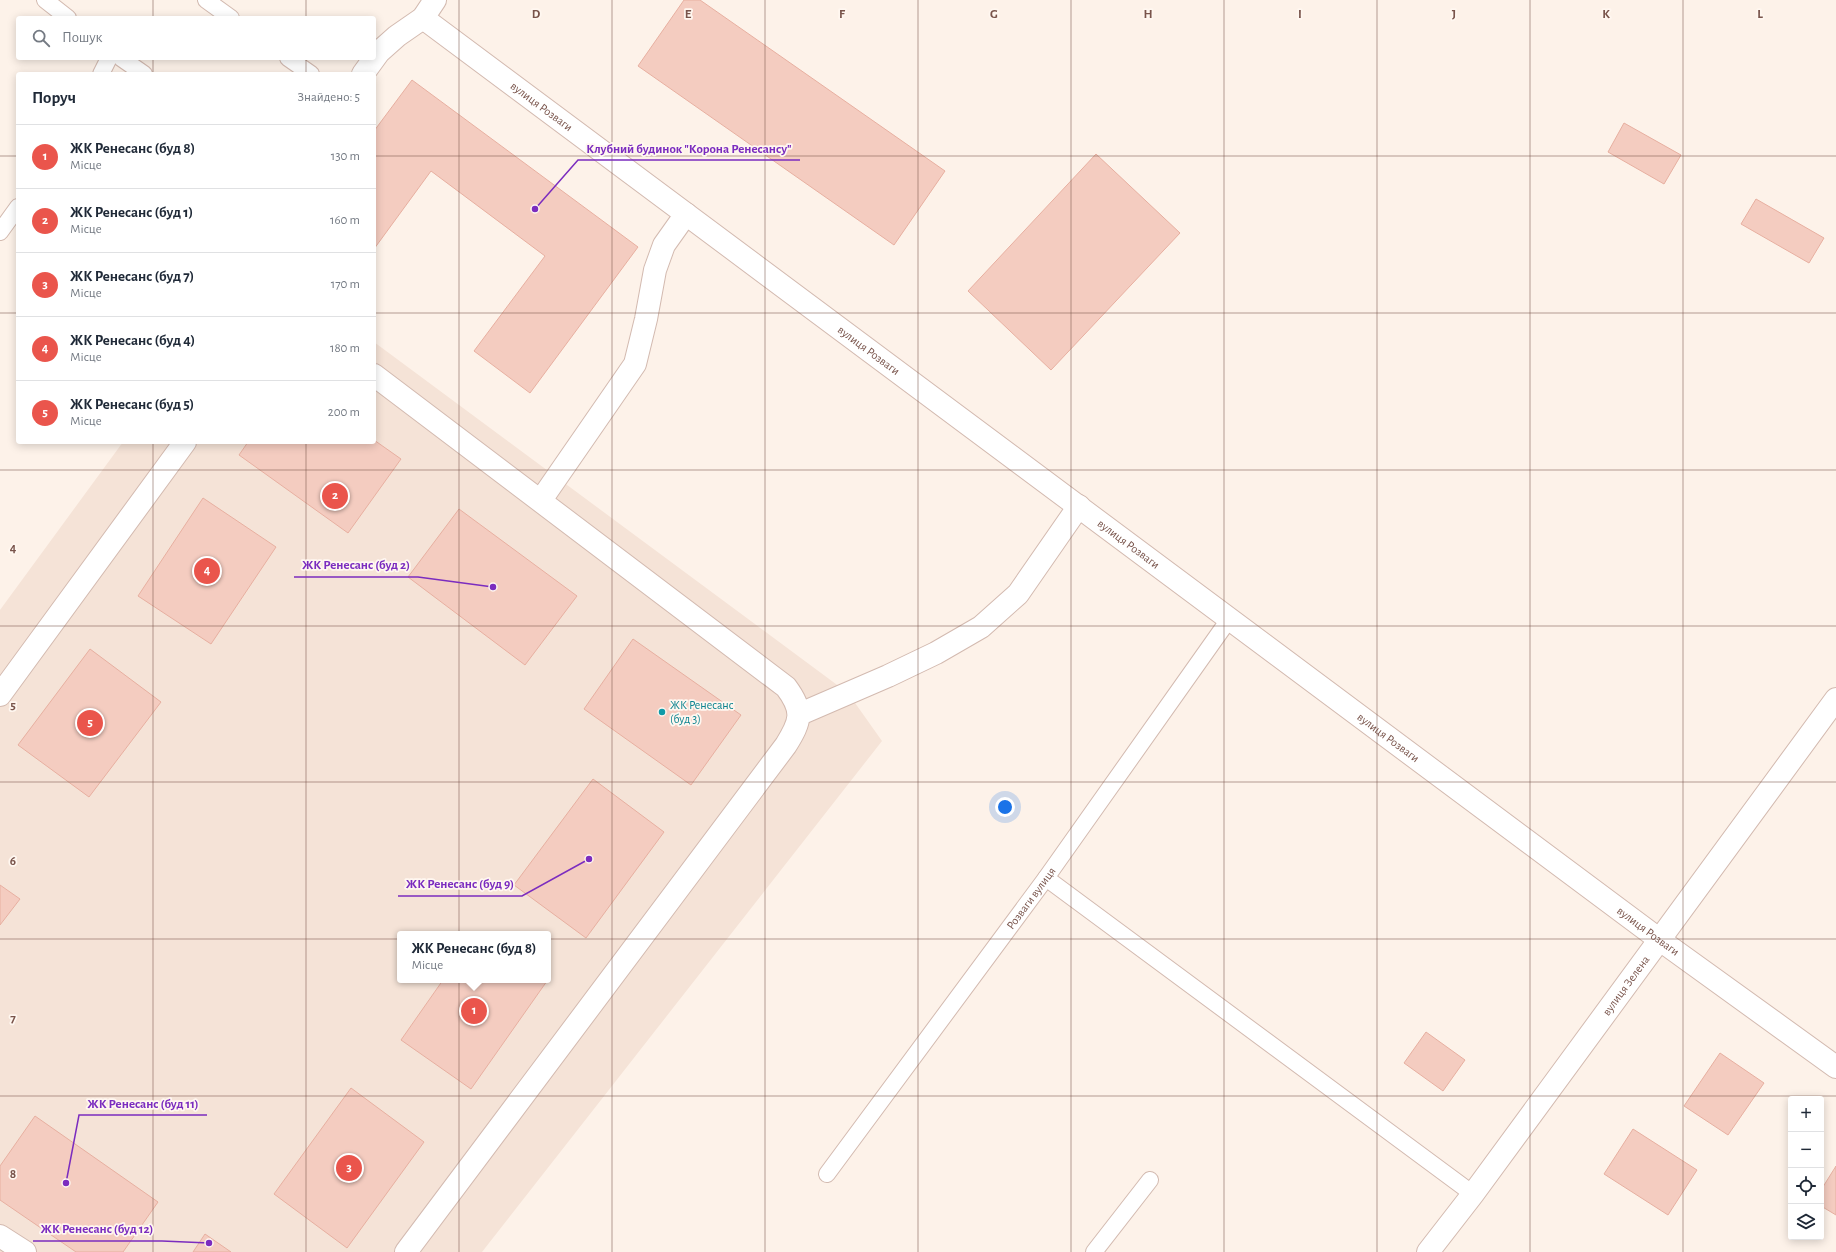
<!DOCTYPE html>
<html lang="uk">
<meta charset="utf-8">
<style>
:root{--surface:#fff;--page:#f6f6f7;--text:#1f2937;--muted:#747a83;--line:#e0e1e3;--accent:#ea554c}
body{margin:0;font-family:"Alegreya Sans",sans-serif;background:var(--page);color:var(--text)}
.controls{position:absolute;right:12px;bottom:12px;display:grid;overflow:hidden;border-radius:4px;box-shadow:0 2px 10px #0003}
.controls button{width:36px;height:36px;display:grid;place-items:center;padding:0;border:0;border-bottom:1px solid var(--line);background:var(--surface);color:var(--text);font:20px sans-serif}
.you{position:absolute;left:1005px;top:807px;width:14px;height:14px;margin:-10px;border:3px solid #fff;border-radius:50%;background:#1a73e8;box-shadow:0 0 0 6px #1a73e833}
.badge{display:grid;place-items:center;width:26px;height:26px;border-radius:50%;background:var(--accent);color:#fff;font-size:13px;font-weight:700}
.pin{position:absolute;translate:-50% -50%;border:2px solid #fff;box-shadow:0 1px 4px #0006}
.popup{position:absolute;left:397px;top:931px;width:154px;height:52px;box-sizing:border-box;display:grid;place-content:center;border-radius:4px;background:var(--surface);filter:drop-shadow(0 1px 3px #0005);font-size:13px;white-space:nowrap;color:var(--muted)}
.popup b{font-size:15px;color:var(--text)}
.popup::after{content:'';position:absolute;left:50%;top:100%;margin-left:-8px;border:8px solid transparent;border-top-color:var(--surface)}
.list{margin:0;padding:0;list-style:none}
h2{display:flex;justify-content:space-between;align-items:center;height:52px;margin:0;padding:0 16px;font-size:17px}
h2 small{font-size:13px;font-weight:400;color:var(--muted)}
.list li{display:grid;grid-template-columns:26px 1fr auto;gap:12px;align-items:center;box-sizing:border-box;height:64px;padding:0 16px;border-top:1px solid var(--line)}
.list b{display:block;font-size:15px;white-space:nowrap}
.list p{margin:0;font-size:13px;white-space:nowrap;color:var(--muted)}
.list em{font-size:13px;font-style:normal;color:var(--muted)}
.icon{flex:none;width:22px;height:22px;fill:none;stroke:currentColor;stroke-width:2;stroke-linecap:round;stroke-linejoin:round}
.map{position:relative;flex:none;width:1836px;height:1252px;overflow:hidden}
.search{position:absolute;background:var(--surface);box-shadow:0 2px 10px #0003;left:16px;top:16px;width:360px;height:44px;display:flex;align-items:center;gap:10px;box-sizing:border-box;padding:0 14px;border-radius:4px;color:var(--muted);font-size:15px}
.panel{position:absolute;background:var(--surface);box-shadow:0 2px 10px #0003;left:16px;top:72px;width:360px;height:372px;border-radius:4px}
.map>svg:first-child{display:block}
</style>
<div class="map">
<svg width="1836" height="1252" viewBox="0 0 1836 1252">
<rect width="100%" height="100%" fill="#fdf2e9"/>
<path fill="#f5e3d7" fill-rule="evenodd" d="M374,342L848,693L882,741L482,1252H0V610L123,442H374ZM400,934H548V980H400Z"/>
<g fill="#f4ccc0" stroke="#e7afa0">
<path d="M684,0H700L945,171L894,245L638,66Z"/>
<path d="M412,80L638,247L530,393L474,351L545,256L431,171L374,249V131Z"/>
<path d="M1624,123L1681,155L1664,184L1608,152Z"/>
<path d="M1096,154L1180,233L1051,370L968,291Z"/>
<path d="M1756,199L1824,238L1809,263L1741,224Z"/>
<path d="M374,440L401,459L348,533L239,455L248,442H374Z"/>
<path d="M203,498L276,547L211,644L138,596Z"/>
<path d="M459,509L577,596L525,665L408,577Z"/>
<path d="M633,639L741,715L691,785L584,709Z"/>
<path d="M90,649L161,702L89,797L18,745Z"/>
<path d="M593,779L664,832L586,938L514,885Z"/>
<path d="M0,885L20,899L0,925Z"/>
<path d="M443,980L547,981L471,1089L401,1040Z"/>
<path d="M1426,1032L1465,1060L1443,1091L1404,1063Z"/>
<path d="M1720,1053L1764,1083L1728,1135L1684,1106Z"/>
<path d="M351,1088L424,1142L347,1248L274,1194Z"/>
<path d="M35,1116L158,1202L123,1252H76L0,1200V1166Z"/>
<path d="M1633,1129L1697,1170L1668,1215L1604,1174Z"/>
<path d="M1836,1166V1215L1821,1206V1190Z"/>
<path d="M205,1234L231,1252H193Z"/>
</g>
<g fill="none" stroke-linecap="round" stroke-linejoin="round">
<g stroke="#d3bab0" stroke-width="18">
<g id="lane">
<path d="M45,0L68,18"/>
<path d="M206,0L231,18"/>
<path d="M121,58L144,74"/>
<path d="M288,58L311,74"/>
<path d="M101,74L109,58"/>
<path d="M0,232L18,207"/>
<path d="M1046,878L1473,1194"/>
<path id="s1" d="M827,1174L1046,878L1230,618"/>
<path d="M1094,1252L1150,1180"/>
</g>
</g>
<g stroke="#d3bab0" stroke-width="24">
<g id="street">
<path id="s2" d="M423,18L1660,940L1836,1067"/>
<path d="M363,74L379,52L397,36L423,18L435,0"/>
<path d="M374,375L786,687C804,711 801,721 786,745L406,1252"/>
<path d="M541,500L635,364L646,319L655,270L664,245L686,214"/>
<path d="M0,695L185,442"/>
<path d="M800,714L888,676L936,653L981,627L1018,594L1079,506"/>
<path d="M0,1236L25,1252"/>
<path id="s3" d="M1428,1252L1473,1194L1836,699"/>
</g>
</g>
<use href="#lane" stroke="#fff" stroke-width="16"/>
<use href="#street" stroke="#fff" stroke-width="22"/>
</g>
<path fill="none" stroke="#79544b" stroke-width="1" stroke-opacity="0.55" d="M153,0V18M306,0V18M459,0V1252M612,0V1252M765,0V1252M918,0V1252M1071,0V1252M1224,0V1252M1377,0V1252M1530,0V1252M1683,0V1252M153,58V74M306,58V74M0,156H18M374,156H1836M0,313H18M374,313H1836M153,442V1252M306,442V1252M0,470H1836M0,626H1836M0,782H1836M0,939H1836M0,1096H1836"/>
<circle fill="#0f9aa8" stroke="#fff7f0" stroke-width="1.5" cx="662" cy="712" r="4"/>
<g text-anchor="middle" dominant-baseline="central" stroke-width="3.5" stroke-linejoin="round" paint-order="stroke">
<g font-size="12" fill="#79544b" stroke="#fff7f0">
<text stroke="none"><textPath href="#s2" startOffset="148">вулиця Розваги</textPath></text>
<text stroke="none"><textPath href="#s2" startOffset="556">вулиця Розваги</textPath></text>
<text stroke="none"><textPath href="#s2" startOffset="880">вулиця Розваги</textPath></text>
<text stroke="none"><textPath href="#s2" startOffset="1204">вулиця Розваги</textPath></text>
<text stroke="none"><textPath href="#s1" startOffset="343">Розваги вулиця</textPath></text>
<text stroke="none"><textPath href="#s2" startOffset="1528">вулиця Розваги</textPath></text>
<text stroke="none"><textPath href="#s3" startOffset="332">вулиця Зелена</textPath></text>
</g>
<g font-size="12" fill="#0d838f" stroke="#fff7f0" text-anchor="start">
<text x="670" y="705">ЖК Ренесанс<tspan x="670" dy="14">(буд 3)</tspan></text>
</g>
</g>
<g font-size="13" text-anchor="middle" font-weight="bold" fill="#79544b" stroke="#fff7f0" stroke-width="3.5" stroke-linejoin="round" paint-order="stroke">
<text x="536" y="18">D</text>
<text x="688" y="18">E</text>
<text x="842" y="18">F</text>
<text x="994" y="18">G</text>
<text x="1148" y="18">H</text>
<text x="1300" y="18">I</text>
<text x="1454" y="18">J</text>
<text x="1606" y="18">K</text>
<text x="1760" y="18">L</text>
<text x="13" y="552">4</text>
<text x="13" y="709">5</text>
<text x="13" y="865">6</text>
<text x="13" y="1022">7</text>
<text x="13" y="1178">8</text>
</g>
<path fill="none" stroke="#7b2cbf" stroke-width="1.5" d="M535 209L578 160H800M493 587L418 577H294M589 859L522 896H398M66 1183L79 1115H207M209 1243L162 1241H33"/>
<g fill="#7b2cbf" stroke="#fff7f0" stroke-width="1.5">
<circle cx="535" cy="209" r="4"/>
<circle cx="493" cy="587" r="4"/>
<circle cx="589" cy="859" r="4"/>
<circle cx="66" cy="1183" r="4"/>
<circle cx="209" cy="1243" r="4"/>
</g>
<g font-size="13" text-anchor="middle" font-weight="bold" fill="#7b2cbf" stroke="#fff7f0" stroke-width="3.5" stroke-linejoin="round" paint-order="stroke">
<text x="689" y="153">Клубний будинок "Корона Ренесансу"</text>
<text x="356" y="569">ЖК Ренесанс (буд 2)</text>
<text x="460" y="888">ЖК Ренесанс (буд 9)</text>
<text x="143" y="1108">ЖК Ренесанс (буд 11)</text>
<text x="97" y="1233">ЖК Ренесанс (буд 12)</text>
</g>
</svg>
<div class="controls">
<button>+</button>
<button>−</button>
<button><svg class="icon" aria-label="locate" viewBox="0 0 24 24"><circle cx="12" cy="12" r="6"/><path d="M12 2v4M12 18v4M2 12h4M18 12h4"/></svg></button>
<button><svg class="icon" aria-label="layers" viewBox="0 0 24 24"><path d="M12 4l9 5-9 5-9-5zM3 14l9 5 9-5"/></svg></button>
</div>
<div class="you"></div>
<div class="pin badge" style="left:474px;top:1011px">1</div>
<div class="popup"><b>ЖК Ренесанс (буд 8)</b>Місце</div>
<div class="pin badge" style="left:335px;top:496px">2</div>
<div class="pin badge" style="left:349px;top:1168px">3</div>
<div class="pin badge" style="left:207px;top:571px">4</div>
<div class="pin badge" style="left:90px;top:723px">5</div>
<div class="search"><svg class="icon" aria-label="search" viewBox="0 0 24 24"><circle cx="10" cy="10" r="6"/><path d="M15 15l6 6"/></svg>Пошук</div>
<section class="panel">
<h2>Поруч<small>Знайдено: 5</small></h2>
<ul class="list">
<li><span class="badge">1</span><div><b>ЖК Ренесанс (буд 8)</b><p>Місце</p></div><em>130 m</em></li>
<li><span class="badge">2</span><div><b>ЖК Ренесанс (буд 1)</b><p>Місце</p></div><em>160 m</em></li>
<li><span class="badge">3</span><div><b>ЖК Ренесанс (буд 7)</b><p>Місце</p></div><em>170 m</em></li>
<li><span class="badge">4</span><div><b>ЖК Ренесанс (буд 4)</b><p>Місце</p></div><em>180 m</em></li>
<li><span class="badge">5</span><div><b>ЖК Ренесанс (буд 5)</b><p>Місце</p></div><em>200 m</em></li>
</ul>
</section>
</div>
